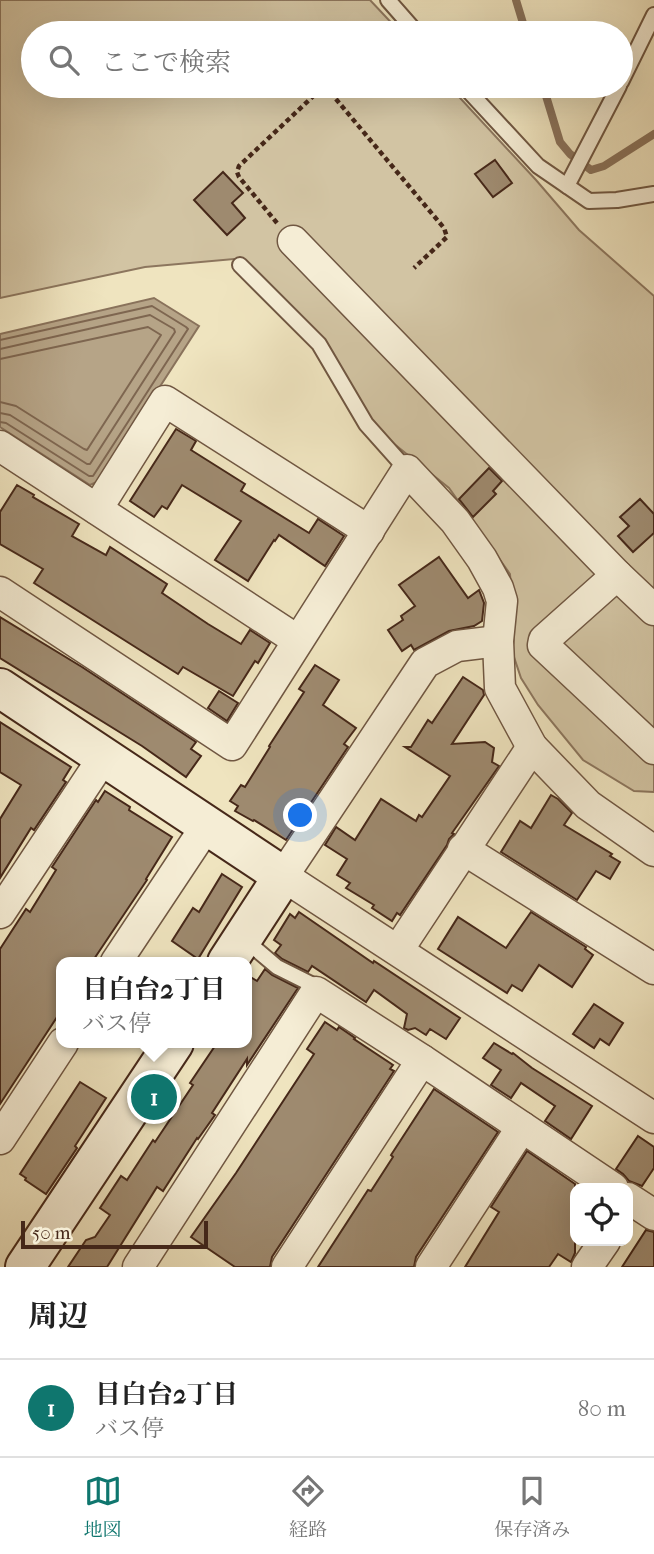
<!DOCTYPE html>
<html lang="ja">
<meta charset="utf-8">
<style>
:root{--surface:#fff;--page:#f6f6f6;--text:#222;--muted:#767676;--line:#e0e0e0;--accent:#0f766e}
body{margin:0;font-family:"IM FELL French Canon","Noto Serif JP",serif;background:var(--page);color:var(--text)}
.controls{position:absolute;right:21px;bottom:21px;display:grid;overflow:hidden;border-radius:14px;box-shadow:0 7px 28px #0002}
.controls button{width:63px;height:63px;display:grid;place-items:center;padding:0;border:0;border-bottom:2px solid var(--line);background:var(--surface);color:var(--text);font:35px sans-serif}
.scale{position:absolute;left:21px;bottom:18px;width:187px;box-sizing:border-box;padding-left:7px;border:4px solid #462819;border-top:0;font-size:19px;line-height:24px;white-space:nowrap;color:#462819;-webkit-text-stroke:5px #f5edd5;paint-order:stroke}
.you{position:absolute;left:301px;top:816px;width:24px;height:24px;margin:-18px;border:5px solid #fff;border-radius:50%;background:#1a73e8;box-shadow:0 0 0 10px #1a73e833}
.badge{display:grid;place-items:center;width:46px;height:46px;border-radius:50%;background:var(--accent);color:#fff;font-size:23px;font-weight:700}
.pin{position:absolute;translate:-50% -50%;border:4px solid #fff;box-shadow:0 2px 7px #0006}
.popup{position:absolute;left:56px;top:957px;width:196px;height:91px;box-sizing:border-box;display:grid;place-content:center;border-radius:14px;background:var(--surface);filter:drop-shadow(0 2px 5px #0005);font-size:23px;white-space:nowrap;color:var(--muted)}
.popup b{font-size:26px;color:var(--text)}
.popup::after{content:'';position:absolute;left:50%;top:100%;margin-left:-14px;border:14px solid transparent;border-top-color:var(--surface)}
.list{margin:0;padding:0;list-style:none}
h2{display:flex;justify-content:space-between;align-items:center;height:91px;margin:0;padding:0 28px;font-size:30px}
h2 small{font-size:23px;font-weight:400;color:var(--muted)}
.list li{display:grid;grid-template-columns:46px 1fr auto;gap:21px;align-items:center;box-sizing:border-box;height:98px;padding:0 28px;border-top:2px solid var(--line)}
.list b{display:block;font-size:26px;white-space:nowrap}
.list p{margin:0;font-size:23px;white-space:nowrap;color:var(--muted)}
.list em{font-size:23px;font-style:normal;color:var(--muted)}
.icon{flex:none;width:38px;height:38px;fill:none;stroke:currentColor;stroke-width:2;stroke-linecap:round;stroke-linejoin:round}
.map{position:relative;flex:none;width:654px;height:1267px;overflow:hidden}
.search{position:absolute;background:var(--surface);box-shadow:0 7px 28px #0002;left:21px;right:21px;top:21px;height:77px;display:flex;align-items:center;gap:18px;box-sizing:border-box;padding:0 24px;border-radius:38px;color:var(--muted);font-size:26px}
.sheet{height:189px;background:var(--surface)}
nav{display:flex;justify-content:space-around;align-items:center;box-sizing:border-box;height:98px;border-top:2px solid var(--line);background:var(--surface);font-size:19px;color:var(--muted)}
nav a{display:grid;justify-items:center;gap:4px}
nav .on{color:var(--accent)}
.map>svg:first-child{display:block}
</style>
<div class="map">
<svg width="654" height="1267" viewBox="0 0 654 1267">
<rect width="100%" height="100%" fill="#efe4bf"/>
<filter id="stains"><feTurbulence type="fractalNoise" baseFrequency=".00286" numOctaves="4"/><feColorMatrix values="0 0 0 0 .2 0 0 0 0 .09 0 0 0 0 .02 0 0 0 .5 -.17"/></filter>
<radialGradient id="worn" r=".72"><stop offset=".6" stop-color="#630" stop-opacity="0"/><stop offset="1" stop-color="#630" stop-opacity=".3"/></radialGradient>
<path fill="#d2c4a3" stroke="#8c765e" stroke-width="2" d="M0,0H370L401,33H33V86H449L536,180L579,230L654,296V792L634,791L583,760L538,705L521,678L511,648L513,616L510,574L449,488L368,423L324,343L234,259L145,267L0,298Z"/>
<path fill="#b6a487" stroke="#89725b" stroke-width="2" d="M154,298L199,326L99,481L90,485L0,427V334Z"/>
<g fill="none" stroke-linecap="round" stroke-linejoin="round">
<g stroke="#7e6650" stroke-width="2">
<path d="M0,340L152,306L186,327L188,329L93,476H89L6,423L0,422"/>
<path d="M0,349L150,315L174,329L175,332L90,464H87L10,415L0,413"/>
<path d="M0,359L148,327L161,335L87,450L84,449L16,406L0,402"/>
</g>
<g stroke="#89725b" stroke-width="8">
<path d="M516,0L526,33"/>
<path d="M543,86L560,142L570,154L591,170L604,166L654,134"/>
</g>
</g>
<g fill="#9e8a6f" stroke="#462819" stroke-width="2">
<path d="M495,160L512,183L493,197L475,174Z"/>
<path d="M223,172L243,193L232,203L245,218L227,235L194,200Z"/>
<path d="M176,429L196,441L191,450L245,484L241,491L309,533L318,519L344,536L325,566L279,535L275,541L274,540L248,581L215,560L241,521L182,485L167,509L162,506L154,517L130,501Z"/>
<path d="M489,468L502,481L493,491L496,494L473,517L459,499Z"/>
<path d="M17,485L34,495L33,497L79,524L72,536L106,555L110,547L167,584L162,593L208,624L241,644L250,630L270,643L258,663L255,661L233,696L183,667L178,674L34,583L43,569L0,544V512Z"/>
<path d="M640,499L654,514V533L633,552L618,536L629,526L620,517Z"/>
<path d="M439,557L468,598L479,590L484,603L482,621L474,626L449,631L414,650L411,645L402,651L388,630L403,620L401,616L415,606L399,585Z"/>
<path d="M0,617L82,667L196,742L191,749L201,756L186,777L142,746L0,658Z"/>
<path d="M315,665L339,680L323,705L356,728L344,744L348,747L286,840L254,820L253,821L235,811L238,806L230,801L241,785L245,787L270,747L269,746L304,692L299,689Z"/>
<path d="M463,677L483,690L484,695L452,744L485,742L494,748L492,762L499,766L452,833L454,834L449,839L447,845L400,915L397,913L392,921L372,908L374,905L346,888L350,883L337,875L347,859L325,845L336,827L355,840L381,799L416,821L419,815L422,817L450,776L405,747H411L428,720L432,723Z"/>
<path d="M219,691L238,703L227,721L208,708Z"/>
<path d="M0,722L71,767L63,780L66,782L34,830L31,828L0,878V819L21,785L0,772Z"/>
<path d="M105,791L130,807L129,810L172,837L146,879L147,880L92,962H61V1011L0,1104V949L26,909L30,912L56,870L52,867L96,800L98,802Z"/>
<path d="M551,795L558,799L572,813L564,825L612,854L610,856L620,862L610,879L596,871L577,900L501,852L520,821L531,828Z"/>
<path d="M222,874L242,887L198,959L172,941L193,908L199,912Z"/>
<path d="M299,912L373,963L374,961L460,1018L446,1039L430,1029L426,1035L415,1028L408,1030L404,1028L407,1014L374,990L366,1002L312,966L308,972L282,959L275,953L281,945L274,940L290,914L295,918Z"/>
<path d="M531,912L586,947L585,949L593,955L572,987L539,965L522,991L512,985L507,993L438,949L458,917L506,948Z"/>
<path d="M265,969L272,975L298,988L247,1065V1059L212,1113L215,1115L198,1139L197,1138L163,1191L157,1187L107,1267H68L86,1240L95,1237L110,1215L100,1208L121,1176L127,1180L153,1140L155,1142L193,1085L190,1083L217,1043H247V975L257,981Z"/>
<path d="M594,1004L623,1023L609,1045L600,1039L594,1048L573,1034Z"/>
<path d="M325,1022L337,1030L339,1027L355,1038L354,1039L393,1065L390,1069L394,1071L272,1257L270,1267H235L191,1237L236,1173L314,1054L307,1049Z"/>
<path d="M494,1043L512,1054L513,1053L532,1068L592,1106L571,1139L545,1121L555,1106L521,1083L511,1098L491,1085L501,1070L483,1058Z"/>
<path d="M80,1082L106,1098L75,1146L77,1148L46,1194L25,1180L26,1178L20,1174Z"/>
<path d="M434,1089L498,1132L416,1257L414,1267H318L368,1190L371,1191L393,1157L391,1155Z"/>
<path d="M638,1136L654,1147V1168L642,1186L629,1181L623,1174L616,1169Z"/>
<path d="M527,1151L575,1184V1253L571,1262L558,1254L549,1267H465L499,1212L491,1207Z"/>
<path d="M646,1230L654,1232V1267H622Z"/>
</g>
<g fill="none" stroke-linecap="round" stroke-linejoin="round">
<g stroke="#705742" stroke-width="18">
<g id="lane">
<path d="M388,0L417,33"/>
<path d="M621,82L654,15"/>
<path d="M464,86L538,166L589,201L617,200L654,194"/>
<path d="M567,186L619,86"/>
<path d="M240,265L319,344L366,424L407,470"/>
<path d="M244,939L277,967L311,984L316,992"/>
</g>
</g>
<g stroke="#705742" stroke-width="33">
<g id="street">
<path d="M293,241L617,575L654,610"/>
<path d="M0,446L297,640"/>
<path d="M97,509L165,401L369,531"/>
<path d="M617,575L544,640L543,645L654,749"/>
<path d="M0,592L232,745L407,470L455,521L482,559L498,588L502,601L498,641L500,688L532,747L588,805L654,851"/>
<path d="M498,641L457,646L425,663L283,876L654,1118"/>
<path d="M463,849L654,969"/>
<path d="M0,913L103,758"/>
<path d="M398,950L532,747"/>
<path d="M116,962L207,825"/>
<path d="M0,1139L63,1043"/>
<path d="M628,1198L654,1215"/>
<path d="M138,1267L316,992L422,1060L613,1188"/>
<path d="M287,1267L422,1060"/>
<path d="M431,1267L522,1127"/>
<path d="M587,1267L605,1241"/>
</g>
</g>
<g stroke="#462819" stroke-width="42">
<g id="secondary">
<path d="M0,688L283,876L227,962"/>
<path d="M25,1267L174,1043"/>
</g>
</g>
<g stroke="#462819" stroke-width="4.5" stroke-dasharray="5 3.5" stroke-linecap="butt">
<path d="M325,86L444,228L447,237L414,268"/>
<path d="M277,223L239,177L237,172L239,166L324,86"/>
</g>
<use href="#lane" stroke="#f5edd5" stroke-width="14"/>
<use href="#street" stroke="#f5edd5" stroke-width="30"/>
<use href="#secondary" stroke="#f5edd5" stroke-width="38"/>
</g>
<rect width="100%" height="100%" filter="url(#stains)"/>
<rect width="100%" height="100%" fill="url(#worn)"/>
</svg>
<div class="controls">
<button><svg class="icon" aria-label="locate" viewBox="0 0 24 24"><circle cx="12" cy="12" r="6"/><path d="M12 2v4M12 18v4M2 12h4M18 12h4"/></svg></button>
</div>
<div class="scale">50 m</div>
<div class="you"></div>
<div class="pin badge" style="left:154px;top:1097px">1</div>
<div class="popup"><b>目白台2丁目</b>バス停</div>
<div class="search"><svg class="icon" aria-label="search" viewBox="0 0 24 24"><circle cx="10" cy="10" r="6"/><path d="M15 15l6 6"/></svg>ここで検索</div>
</div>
<section class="sheet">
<h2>周辺<small></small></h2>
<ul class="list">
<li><span class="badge">1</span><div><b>目白台2丁目</b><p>バス停</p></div><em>80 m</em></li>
</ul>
</section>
<nav>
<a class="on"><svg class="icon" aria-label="map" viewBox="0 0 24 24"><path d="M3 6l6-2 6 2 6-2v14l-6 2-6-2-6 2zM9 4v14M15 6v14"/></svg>地図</a>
<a><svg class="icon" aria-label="directions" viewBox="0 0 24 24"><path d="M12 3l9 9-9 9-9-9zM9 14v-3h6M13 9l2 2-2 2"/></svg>経路</a>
<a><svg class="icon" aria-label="saved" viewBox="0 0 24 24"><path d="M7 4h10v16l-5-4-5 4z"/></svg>保存済み</a>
</nav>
